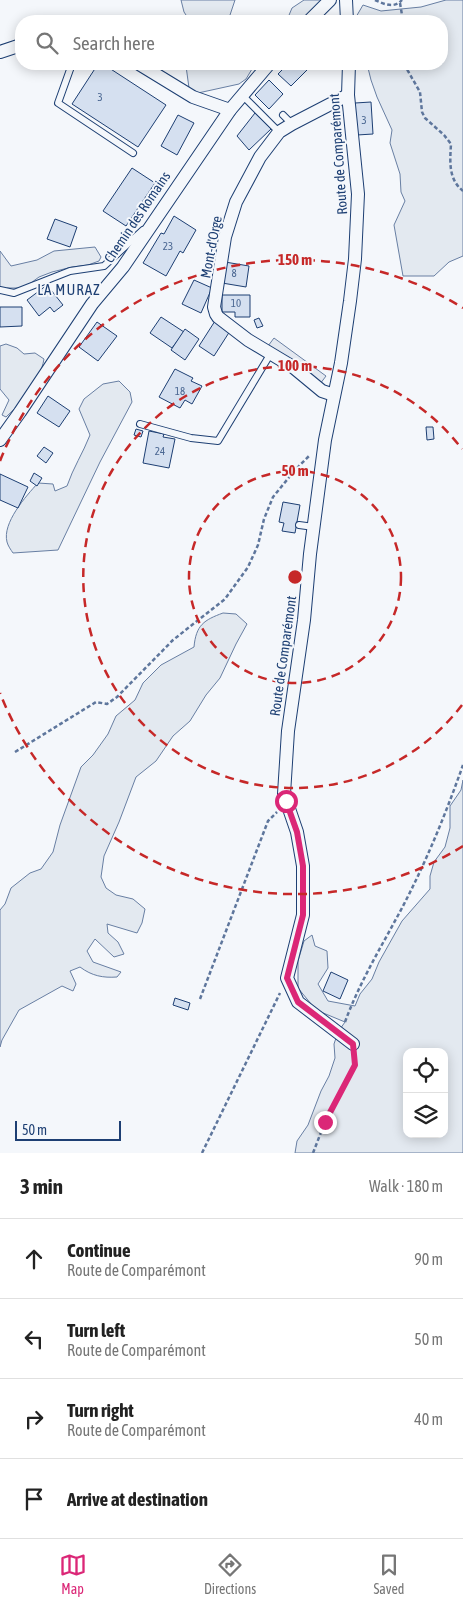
<!DOCTYPE html>
<meta charset="utf-8">
<style>
:root{--surface:#fff;--page:#f2f2f2;--text:#222;--muted:#767676;--line:#e0e0e0;--accent:#db2777}
body{margin:0;font-family:"Asap Condensed",sans-serif;background:var(--page);color:var(--text)}
.controls{position:absolute;right:15px;bottom:15px;display:grid;overflow:hidden;border-radius:10px;box-shadow:0 2px 12px #0003}
.controls button{width:45px;height:45px;display:grid;place-items:center;padding:0;border:0;border-bottom:1px solid var(--line);background:var(--surface);color:var(--text);font:25px sans-serif}
.scale{position:absolute;left:15px;bottom:12px;width:106px;box-sizing:border-box;padding-left:5px;border:2px solid #1d3f73;border-top:0;font-size:14px;line-height:18px;white-space:nowrap;color:#1d3f73;-webkit-text-stroke:4px #f4f7fb;paint-order:stroke}
.stop{position:absolute;width:15px;height:15px;margin:-11px;border:4px solid #db2777;border-radius:50%;background:#fff}
.stop.end{background:#db2777;border-color:#fff;box-shadow:0 1px 5px #0008}
.list{margin:0;padding:0;list-style:none}
h2{display:flex;justify-content:space-between;align-items:center;height:65px;margin:0;padding:0 20px;font-size:21px}
h2 small{font-size:16px;font-weight:400;color:var(--muted)}
.list li{display:grid;grid-template-columns:32px 1fr auto;gap:15px;align-items:center;box-sizing:border-box;height:80px;padding:0 20px;border-top:1px solid var(--line)}
.list b{display:block;font-size:19px;white-space:nowrap}
.list p{margin:0;font-size:16px;white-space:nowrap;color:var(--muted)}
.list em{font-size:16px;font-style:normal;color:var(--muted)}
.icon{flex:none;width:28px;height:28px;fill:none;stroke:currentColor;stroke-width:2;stroke-linecap:round;stroke-linejoin:round}
.map{position:relative;flex:none;width:463px;height:1153px;overflow:hidden}
.search{position:absolute;background:var(--surface);box-shadow:0 2px 12px #0003;left:15px;right:15px;top:15px;height:55px;display:flex;align-items:center;gap:12px;box-sizing:border-box;padding:0 18px;border-radius:20px;color:var(--muted);font-size:19px}
.sheet{height:385px;background:var(--surface)}
nav{display:flex;justify-content:space-around;align-items:center;box-sizing:border-box;height:70px;border-top:1px solid var(--line);background:var(--surface);font-size:14px;color:var(--muted)}
nav a{display:grid;justify-items:center;gap:2px}
nav .on{color:var(--accent)}
.map>svg:first-child{display:block}
</style>
<div class="map">
<svg width="463" height="1153" viewBox="0 0 463 1153">
<rect width="100%" height="100%" fill="#f4f7fb"/>
<g fill="#e3e9f0" stroke="#687fa3" fill-rule="evenodd">
<path d="M181,0H235L228,21H190L184,12Z"/>
<path d="M304,0H322L303,21H283L287,20L292,8Z"/>
<path d="M446,0H463V256L449,262L434,276H403L394,225L405,201L401,192L400,174L390,143L392,130L377,97L371,80L367,64H442V21H357L356,17L363,5L381,11L421,7Z"/>
<path d="M181,64H255L246,79L239,84L198,93L189,88L186,66Z"/>
<path d="M95,247L101,257L99,261L88,265L72,267L52,272L39,277L24,288H7L0,294V251L11,266L37,260L54,251Z"/>
<path d="M6,344L17,348L24,354L35,353L44,359C40,382 22,402 6,417L2,415L9,400L0,389V346Z"/>
<path d="M119,381L130,392L132,402L100,462L58,550L13,553C11,550 8,546 7,542C2,523 26,496 38,483L53,484L55,491L67,486C73,468 83,453 90,435L79,409L84,399L103,384Z"/>
<path d="M223,613L236,614L247,624L236,644L220,678L206,695L190,721L173,736L156,761L136,777L119,822L104,856L101,877L106,888L116,895L133,899L145,909L142,923L137,933L107,924L108,933L118,942L124,954L114,957L95,939L87,951L93,962L121,972L117,977C103,978 92,976 80,967L70,971L76,984L73,991L62,986L19,1010L2,1040L0,1047V910L5,904L11,888L30,873L41,869L53,852L60,825L81,767L93,755L108,734L116,716L135,700L143,683L161,665L194,647C196,625 204,620 223,613Z"/>
<path d="M463,780V1153H295L297,1141L308,1125L321,1091L329,1076L335,1058L334,1044L338,1032L345,1022L316,1010L298,988V961L304,941L312,935L315,946L327,951L328,968L318,984L328,1001L355,1006L360,994L372,979L379,962L402,921L430,889V876L434,862L445,847L450,828V806L461,790ZM407,1052H444V1134H407Z"/>
</g>
<path fill="#e3e8f0" stroke="#687fa3" d="M274,338L326,376L320,384L268,346Z"/>
<g fill="#d5e0f0" stroke="#1d3f73">
<path d="M98,64H103L166,105L138,147L72,104Z"/>
<path d="M288,64H309L311,66L291,86L278,74Z"/>
<path d="M269,80L283,94L269,109L255,95Z"/>
<path d="M371,102L373,134L357,135L355,103Z"/>
<path d="M255,113L271,129L249,150L237,136Z"/>
<path d="M178,115L194,123L177,155L161,146Z"/>
<path d="M132,168L155,183L126,226L103,211Z"/>
<path d="M174,216L196,230L183,253L180,251L166,276L143,263L161,233L164,234Z"/>
<path d="M55,219L77,227L70,247L47,239Z"/>
<path d="M225,262L249,266L246,287L222,283Z"/>
<path d="M194,280L212,288L201,313L182,304Z"/>
<path d="M47,285L63,305L54,312L50,307L39,316L27,300Z"/>
<path d="M222,295H250V317H235V312H222Z"/>
<path d="M0,307H22V326L0,327Z"/>
<path d="M161,317L184,332L172,348L150,333Z"/>
<path d="M259,318L263,326L257,328L254,320Z"/>
<path d="M215,321L230,331L214,356L199,346Z"/>
<path d="M97,322L117,336L98,361L79,347Z"/>
<path d="M185,329L199,339L185,360L171,350Z"/>
<path d="M175,369L193,378L191,381L202,386L192,404L185,400L180,408L159,397Z"/>
<path d="M48,396L70,411L59,427L37,413Z"/>
<path d="M426,427H433L434,439L427,440Z"/>
<path d="M136,429L143,431L141,437L134,435Z"/>
<path d="M149,431L164,434L163,437L175,439L169,468L143,463Z"/>
<path d="M44,447L53,453L46,463L37,456Z"/>
<path d="M34,473L42,478L37,486L30,481Z"/>
<path d="M0,474L28,487L18,508L0,500Z"/>
<path d="M283,502L300,505L295,533L282,531L284,523L279,522Z"/>
<path d="M331,972L348,980L340,999L323,991Z"/>
<path d="M175,998L190,1003L188,1010L173,1005Z"/>
</g>
<g fill="none" stroke-linecap="round" stroke-linejoin="round">
<g stroke="#1d3f73" stroke-width="8">
<g id="lane">
<path d="M72,64L58,103L133,153"/>
<path d="M242,95L279,132"/>
<path d="M283,115L292,124"/>
<path d="M0,290L14,293L70,271L104,266L143,230"/>
<path d="M140,424L191,438L218,441L271,353"/>
<path d="M299,525L314,527"/>
</g>
</g>
<g stroke="#1d3f73" stroke-width="14">
<g id="street">
<path d="M346,0L347,21"/>
<path d="M309,21L330,0"/>
<path d="M0,52L21,45"/>
<path d="M139,64L193,97L230,110"/>
<path d="M349,64L348,95L358,194L355,259L350,301L341,363L325,440L310,554L304,620L288,731L284,794L297,832L303,866V915L287,978L298,1002L353,1044"/>
<path d="M334,395L322,391L293,367L248,340L218,317L216,314L214,307L225,237L236,202L260,157L279,132L292,124L348,95"/>
<path d="M0,440L20,412L92,304L123,267L230,110L269,64"/>
</g>
</g>
<g stroke="#5e769c" stroke-width="2.5" stroke-dasharray="4 2.5" stroke-linecap="butt">
<path d="M375,0C384,4 394,9 402,0"/>
<path d="M400,3L403,21"/>
<path d="M404,64L420,92L422,112L425,118L444,135L451,144C450,161 448,179 463,191"/>
<path d="M15,752L96,702L107,704L117,697L173,640L225,599L248,567L258,545L264,519L273,497L295,470L310,455"/>
<path d="M200,999L268,821L277,812"/>
<path d="M345,1022C360,981 383,944 403,906C427,860 446,813 463,765"/>
<path d="M202,1153L280,993"/>
<path d="M313,1153L325,1122L355,1065L354,1056"/>
</g>
<use href="#lane" stroke="#f4f7fb" stroke-width="6"/>
<use href="#street" stroke="#f4f7fb" stroke-width="12"/>
</g>
<g fill="none" stroke-linecap="round" stroke-linejoin="round">
<path stroke="#db2777" stroke-width="6" d="M286,801L297,832L303,866V915L287,978L298,1002L353,1044L355,1065L325,1122"/>
</g>
<g fill="none" stroke="#c62828" stroke-width="2.5" stroke-dasharray="9 6">
<circle cx="295" cy="577" r="106"/>
<path d="M462 705A211 211 0 1 1 462 449"/>
<path d="M463 846A317 317 0 0 1 0 693M0 461A317 317 0 0 1 463 308"/>
</g>
<g text-anchor="middle" dominant-baseline="central" stroke-width="4" stroke-linejoin="round" paint-order="stroke">
<g font-size="11" fill="#4b6792">
<text x="100" y="97">3</text>
<text x="364" y="120">3</text>
<text x="168" y="246">23</text>
<text x="234" y="273">8</text>
<text x="236" y="303">10</text>
<text x="180" y="391">18</text>
<text x="160" y="451">24</text>
</g>
<g font-size="14" fill="#1d3f73" stroke="#f4f7fb">
<text transform="translate(338 154) rotate(-94)">Route de Comparémont</text>
<text transform="translate(137 217) rotate(-56)">Chemin des Romains</text>
<text transform="translate(211 247) rotate(-79)">Mont-d'Orge</text>
<text transform="translate(283 656) rotate(-82)">Route de Comparémont</text>
</g>
<g font-size="15" letter-spacing="1" fill="#1d3f73" stroke="#f4f7fb">
<text x="69" y="289">LA MURAZ</text>
</g>
</g>
<circle cx="295" cy="577" r="8" fill="#c62828" stroke="#f4f7fb" stroke-width="2.5"/>
<g font-size="15" text-anchor="middle" font-weight="bold" fill="#c62828" stroke="#f4f7fb" stroke-width="4" stroke-linejoin="round" paint-order="stroke">
<text x="295" y="265">150 m</text>
<text x="295" y="371">100 m</text>
<text x="295" y="476">50 m</text>
</g>
</svg>
<div class="controls">
<button><svg class="icon" aria-label="locate" viewBox="0 0 24 24"><circle cx="12" cy="12" r="6"/><path d="M12 2v4M12 18v4M2 12h4M18 12h4"/></svg></button>
<button><svg class="icon" aria-label="layers" viewBox="0 0 24 24"><path d="M12 4l9 5-9 5-9-5zM3 14l9 5 9-5"/></svg></button>
</div>
<div class="scale">50 m</div>
<div class="stop" style="left:286px;top:801px"></div>
<div class="stop end" style="left:325px;top:1122px"></div>
<div class="search"><svg class="icon" aria-label="search" viewBox="0 0 24 24"><circle cx="10" cy="10" r="6"/><path d="M15 15l6 6"/></svg>Search here</div>
</div>
<section class="sheet">
<h2>3 min<small>Walk · 180 m</small></h2>
<ul class="list">
<li><svg class="icon" aria-label="ahead" viewBox="0 0 24 24"><path d="M12 20V5M6 11l6-6 6 6"/></svg><div><b>Continue</b><p>Route de Comparémont</p></div><em>90 m</em></li>
<li><svg class="icon" aria-label="left" viewBox="0 0 24 24"><path d="M17 20v-9H6M10 6l-5 5 5 5"/></svg><div><b>Turn left</b><p>Route de Comparémont</p></div><em>50 m</em></li>
<li><svg class="icon" aria-label="right" viewBox="0 0 24 24"><path d="M7 20v-9h11M14 6l5 5-5 5"/></svg><div><b>Turn right</b><p>Route de Comparémont</p></div><em>40 m</em></li>
<li><svg class="icon" aria-label="arrive" viewBox="0 0 24 24"><path d="M6 21V4h12l-3 4 3 4H6"/></svg><div><b>Arrive at destination</b></div></li>
</ul>
</section>
<nav>
<a class="on"><svg class="icon" aria-label="map" viewBox="0 0 24 24"><path d="M3 6l6-2 6 2 6-2v14l-6 2-6-2-6 2zM9 4v14M15 6v14"/></svg>Map</a>
<a><svg class="icon" aria-label="directions" viewBox="0 0 24 24"><path d="M12 3l9 9-9 9-9-9zM9 14v-3h6M13 9l2 2-2 2"/></svg>Directions</a>
<a><svg class="icon" aria-label="saved" viewBox="0 0 24 24"><path d="M7 4h10v16l-5-4-5 4z"/></svg>Saved</a>
</nav>
